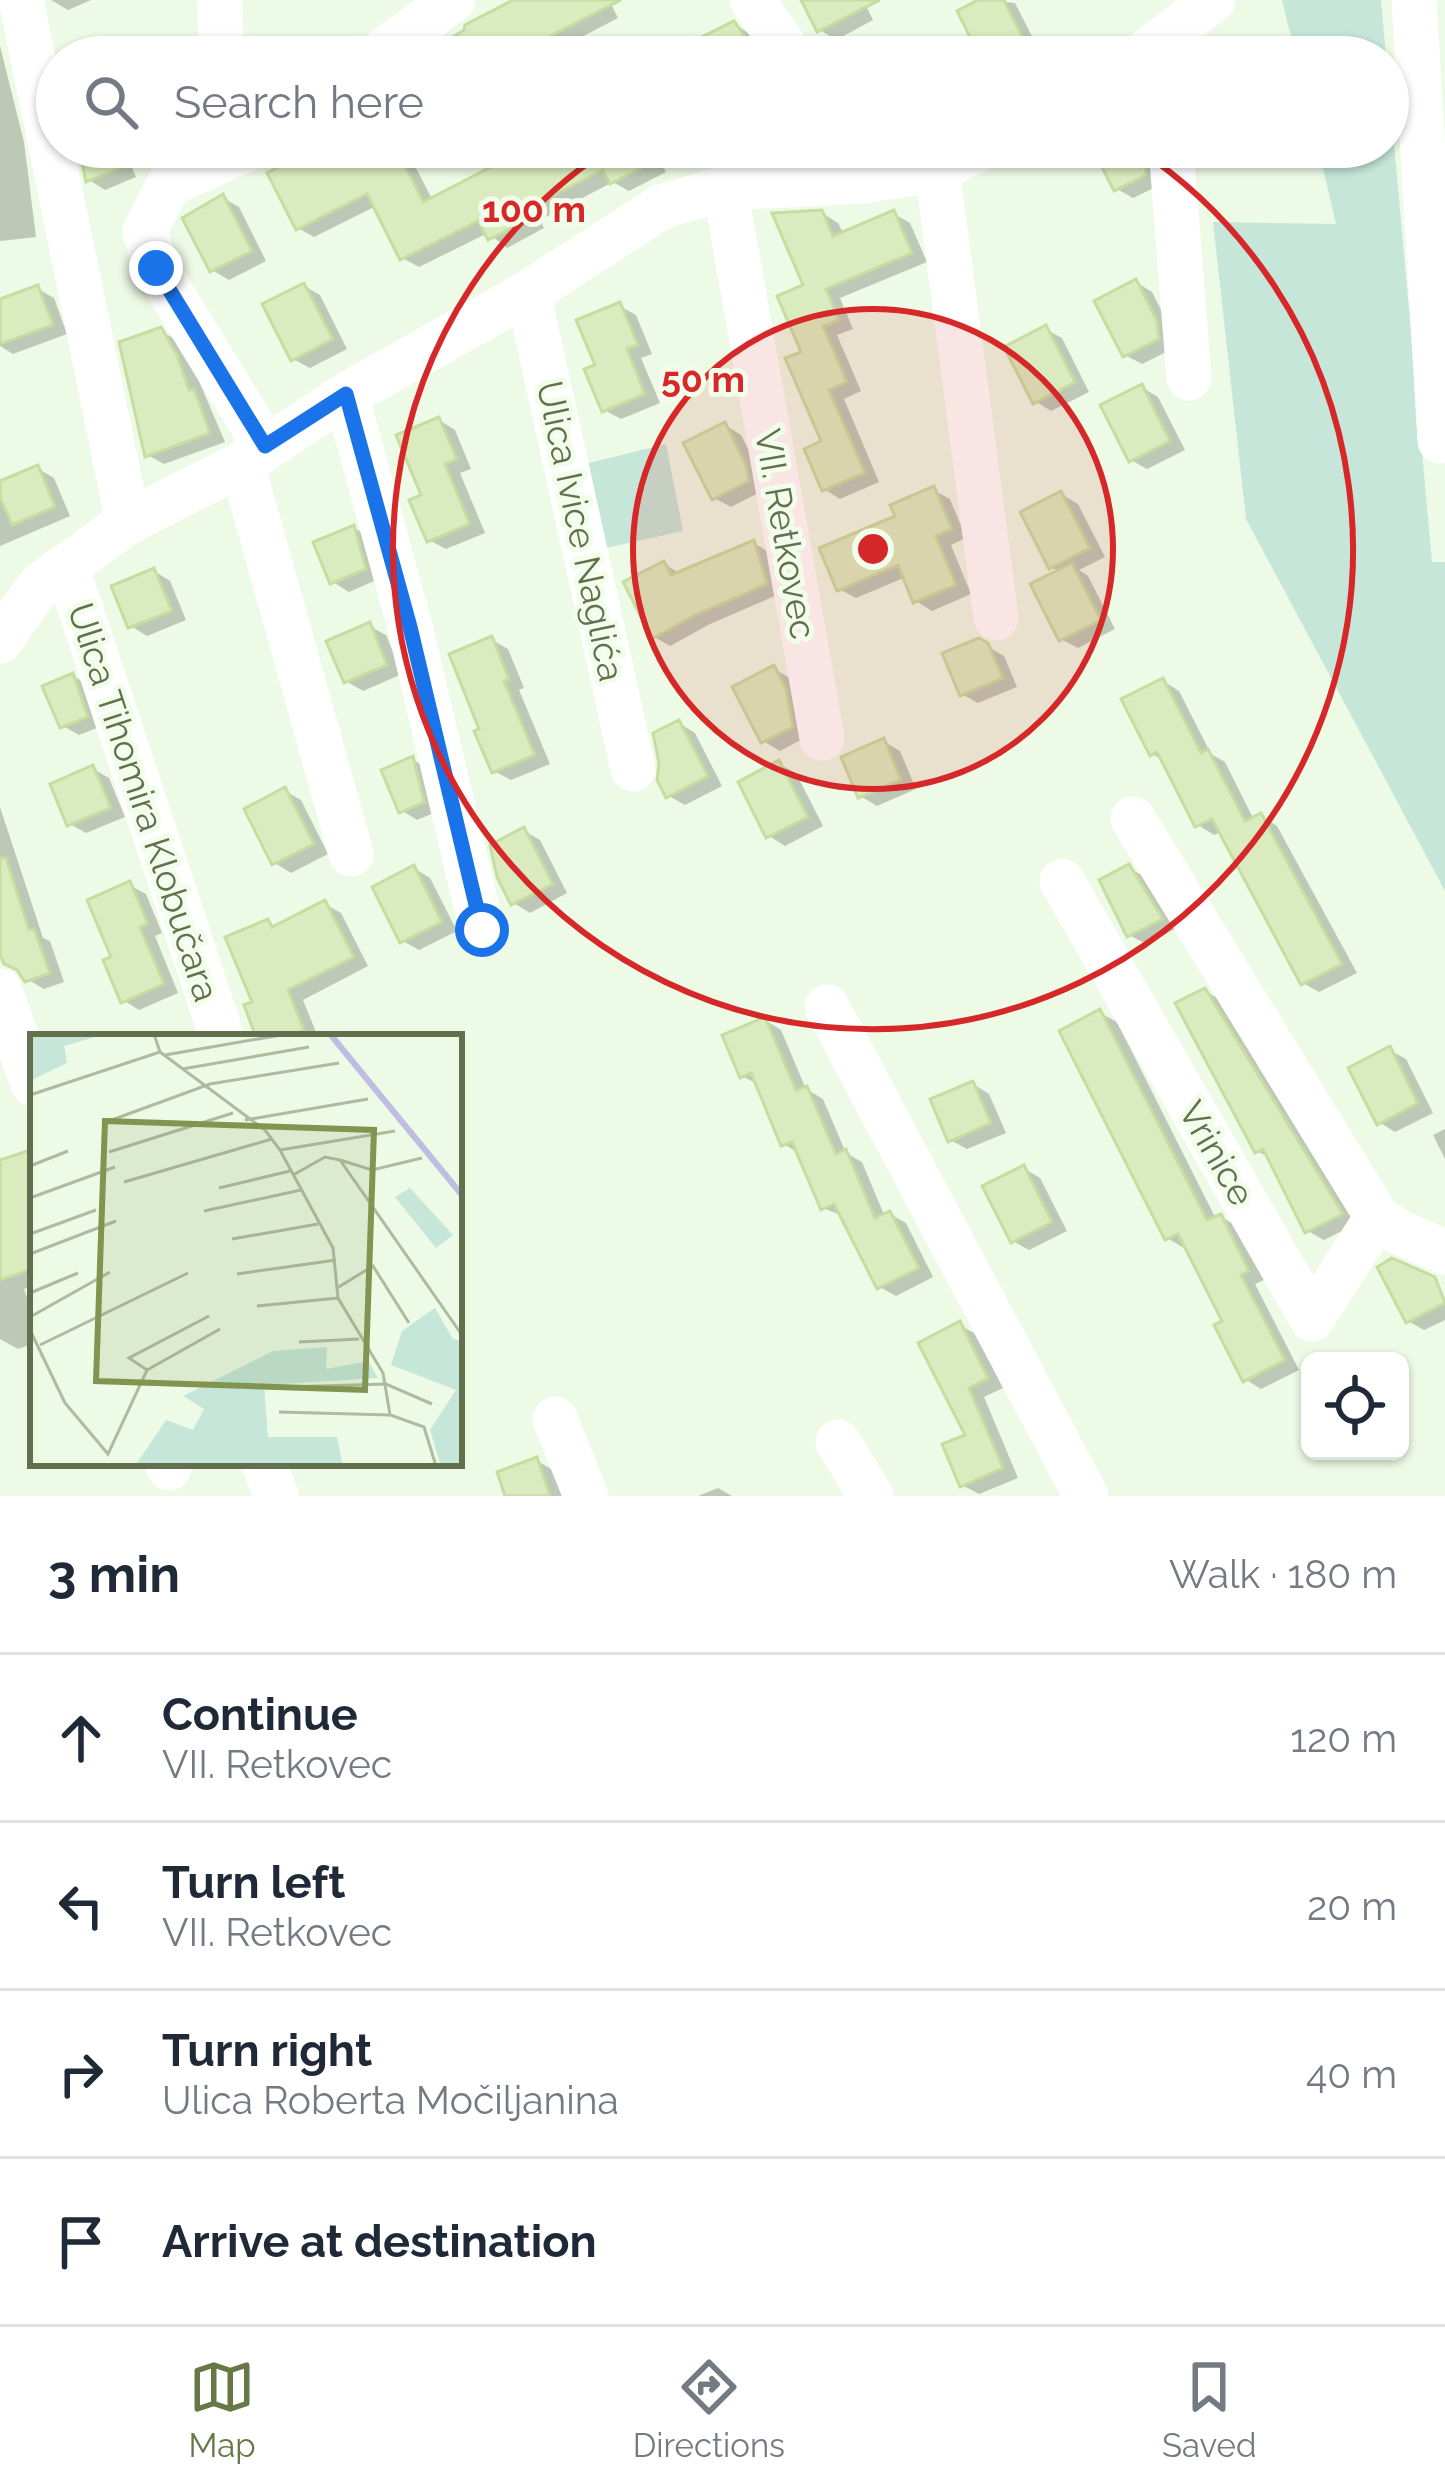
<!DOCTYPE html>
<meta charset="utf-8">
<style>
:root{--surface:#fff;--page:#f2f2f3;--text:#1f2937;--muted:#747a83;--line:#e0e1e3;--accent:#657845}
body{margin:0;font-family:Raleway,sans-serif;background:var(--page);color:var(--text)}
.controls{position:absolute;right:36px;bottom:36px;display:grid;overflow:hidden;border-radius:18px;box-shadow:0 3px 9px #0004}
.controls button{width:108px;height:108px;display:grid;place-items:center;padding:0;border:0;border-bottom:3px solid var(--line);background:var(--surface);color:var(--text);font:60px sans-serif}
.stop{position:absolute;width:36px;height:36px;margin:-27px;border:9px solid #1a73e8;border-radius:50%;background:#fff}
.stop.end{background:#1a73e8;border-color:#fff;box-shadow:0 3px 12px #0008}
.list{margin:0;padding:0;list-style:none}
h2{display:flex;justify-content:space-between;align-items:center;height:156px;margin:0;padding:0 48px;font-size:51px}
h2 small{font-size:39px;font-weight:400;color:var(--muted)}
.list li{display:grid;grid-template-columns:78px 1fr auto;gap:36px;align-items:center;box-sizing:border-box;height:168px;padding:0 48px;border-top:3px solid var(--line)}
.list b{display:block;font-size:45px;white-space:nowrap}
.list p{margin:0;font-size:39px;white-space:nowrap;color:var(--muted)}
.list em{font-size:39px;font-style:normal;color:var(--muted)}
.icon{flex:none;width:66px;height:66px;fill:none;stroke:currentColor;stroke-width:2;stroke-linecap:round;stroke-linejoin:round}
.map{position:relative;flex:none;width:1445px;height:1496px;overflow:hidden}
.search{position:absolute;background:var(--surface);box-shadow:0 3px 9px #0004;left:36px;right:36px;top:36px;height:132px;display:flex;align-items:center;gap:30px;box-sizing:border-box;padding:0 42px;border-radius:66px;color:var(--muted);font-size:45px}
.sheet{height:828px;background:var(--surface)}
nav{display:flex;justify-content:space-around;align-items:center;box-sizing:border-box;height:168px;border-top:3px solid var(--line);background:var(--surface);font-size:33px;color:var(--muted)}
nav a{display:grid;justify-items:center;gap:6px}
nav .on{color:var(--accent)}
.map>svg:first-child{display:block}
</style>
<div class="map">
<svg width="1445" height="1496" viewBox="0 0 1445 1496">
<rect width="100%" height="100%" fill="#edfae5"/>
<g fill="#c5e6d9">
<path d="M1282,0H1381L1386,57H1296Z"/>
<path d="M1388,78L1432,562H1445V891L1246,519L1213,222L1336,224L1318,147H1388Z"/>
<path d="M666,444L683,531L601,549L585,464Z"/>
</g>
<g fill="#0003">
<path d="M51,0H91L68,10Z"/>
<path d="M520,0H609L618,18L543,57H428Z"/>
<path d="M804,0H863L873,20L836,40L820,30Z"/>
<path d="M985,0L1015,3L1042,56L984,57Z"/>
<path d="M734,24L750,34L765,57H711Z"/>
<path d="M0,46L24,142L36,237L0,241Z"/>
<path d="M917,50L930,57H903Z"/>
<path d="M82,147H123L136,177L105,190L89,180Z"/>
<path d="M325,147H415L422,160L414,164L433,201L518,157L516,147H653L666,172L629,191L613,182L540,220L544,228L507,248L488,233L419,267L402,258L376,206L314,237L298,228Z"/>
<path d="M1095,147H1154L1162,184L1133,198L1117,189Z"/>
<path d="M223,198L239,207L266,261L229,280L212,270Z"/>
<path d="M822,213L838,223L844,235L894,214L910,223L927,262L840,298L853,329L837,335L861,391L844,399L879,482L840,499L824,489L825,443L805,353L807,286Z"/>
<path d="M1136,282L1152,292L1173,333L1174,348L1142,364L1125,355Z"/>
<path d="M304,286L320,295L347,349L310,368L293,359Z"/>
<path d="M38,289L54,298L67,334L13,354L0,346V303Z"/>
<path d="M619,306L636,315L652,354L641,358L660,403L621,419L604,410L599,366Z"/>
<path d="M1045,329L1062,338L1089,392L1051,411L1035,401Z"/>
<path d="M160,331L177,340L193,367L225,442L164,464L148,455Z"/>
<path d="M1141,387L1158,397L1185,450L1147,469L1131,460Z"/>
<path d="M439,420L455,430L471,469L460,473L485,533L446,549L429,540L425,496Z"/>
<path d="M725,425L741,435L762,476L764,490L731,507L714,498Z"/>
<path d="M37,468L54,478L70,516L0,546V482Z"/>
<path d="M933,490L950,499L966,538L951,545L971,594L932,611L916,601L906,577L856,598L839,589L899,518Z"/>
<path d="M1061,494L1078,504L1105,557L1079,570L1088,576L1115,629L1078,648L1061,639L1060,572L1051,567Z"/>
<path d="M354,528L370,537L381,578L349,592L333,582Z"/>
<path d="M754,543L770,553L782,593L710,624L670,646L654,637L664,564L681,574Z"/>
<path d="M154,571L170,581L186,620L147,636L131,626Z"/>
<path d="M369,626L386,635L402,674L363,691L346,681Z"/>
<path d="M492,640L508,649L524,688L519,690L550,764L511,780L494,771L483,730Z"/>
<path d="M978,641L1004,656L1017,687L978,703L962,694Z"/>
<path d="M774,669L790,678L808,736L780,751L763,741Z"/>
<path d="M73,676L89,685L102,726L79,735L63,726Z"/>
<path d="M1163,681L1179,691L1211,754L1225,762L1254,820L1261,816L1277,826L1357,973L1319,992L1303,983L1222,831L1214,835L1198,825L1166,762L1152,754Z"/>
<path d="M679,723L695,733L722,786L685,805L669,796L662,763Z"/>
<path d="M883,741L900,751L916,789L877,806L860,796Z"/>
<path d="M413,760L429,769L439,811L417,820L401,810Z"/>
<path d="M779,764L796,773L823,826L785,846L769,836Z"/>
<path d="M93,769L109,778L125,817L86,833L70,824Z"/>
<path d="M285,791L301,800L328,854L291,873L275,863Z"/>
<path d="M0,807L43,938L50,941L64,982L44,989L27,979L0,946Z"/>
<path d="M524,831L540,840L567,893L530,913L514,903Z"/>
<path d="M414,868L430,878L457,931L419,950L403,941Z"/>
<path d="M1129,868L1145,877L1177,928L1146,944L1129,935Z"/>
<path d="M129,885L146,894L162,933L155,936L178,993L139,1010L123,1000L115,958Z"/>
<path d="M325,904L341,913L368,966L303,1000L318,1037H260L256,1003L268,922L278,928Z"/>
<path d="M1205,991L1221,1000L1358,1223L1324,1240L1308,1231L1270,1158L1257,1151Z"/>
<path d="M1100,1013L1117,1022L1216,1219L1221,1217L1237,1226L1264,1280L1255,1284L1299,1370L1261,1389L1245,1379L1226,1322L1187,1246L1184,1248L1167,1238Z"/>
<path d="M765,1020L781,1030L806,1089L823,1099L846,1153L862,1162L885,1217L890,1214L906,1223L933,1277L896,1296L880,1287L843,1216L823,1208L800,1154L784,1144L759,1085L742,1076Z"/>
<path d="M1389,1050L1406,1059L1433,1113L1395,1132L1379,1122Z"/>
<path d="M973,1084L989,1094L1006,1133L967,1149L950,1140Z"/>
<path d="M1445,1129V1159L1433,1135Z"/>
<path d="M33,1155V1286L24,1289L33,1314V1344L18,1349L0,1339V1163Z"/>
<path d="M1023,1168L1040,1178L1067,1231L1029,1250L1013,1241Z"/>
<path d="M1432,1279L1445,1304V1320L1424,1330L1408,1321Z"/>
<path d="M959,1325L976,1334L1003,1388L984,1397L1018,1478L979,1494L962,1485L969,1436Z"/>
<path d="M537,1461L553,1470L562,1496H509Z"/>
<path d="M718,1488L732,1496H698Z"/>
</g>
<g fill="#daecbf" stroke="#c6dda1" stroke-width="3">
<path d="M513,0H621L527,48L531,57H421L464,30L465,25Z"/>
<path d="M801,0H880L817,32Z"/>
<path d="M978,0H1004L1027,47L1007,57H980L957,11Z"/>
<path d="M734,21L759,57H708L698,39Z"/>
<path d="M79,147H113L121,168L86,182Z"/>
<path d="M318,147H396L423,202L514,155L510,147H682L610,184L603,170L525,210L530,219L488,240L478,221L400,260L367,194L296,230L267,173Z"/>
<path d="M1092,147H1144L1146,175L1114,191Z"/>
<path d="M223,194L252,251L210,272L182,218Z"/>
<path d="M822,210L833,236L894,210L912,253L826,289L839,320L823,326L847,382L829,390L865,473L822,491L804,449L821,441L785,358L801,352L777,296L803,285L772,213Z"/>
<path d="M1136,279L1157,321L1159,339L1123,357L1094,301Z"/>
<path d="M304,283L333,339L291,361L262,304Z"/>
<path d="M38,285L53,325L0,344V299Z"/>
<path d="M620,302L638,345L627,349L645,394L602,412L584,369L595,365L576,320Z"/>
<path d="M1046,325L1075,382L1033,404L1004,347Z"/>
<path d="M161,327L177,355L189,390L194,389L210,433L145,457L119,342Z"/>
<path d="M1142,384L1170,441L1129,462L1100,405Z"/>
<path d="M439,417L457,459L445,464L470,524L427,542L409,500L421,495L396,435Z"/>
<path d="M725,422L746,465L749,481L712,500L683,443Z"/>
<path d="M38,465L55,507L12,525L0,497V481Z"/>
<path d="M934,486L952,529L936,536L956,585L913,603L898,565L837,591L819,548L895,516L890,505Z"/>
<path d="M1061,491L1090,548L1049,569L1020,512Z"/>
<path d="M354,525L366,569L330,584L313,542Z"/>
<path d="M754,540L767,584L693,616L652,639L623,582L664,561L671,575Z"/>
<path d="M1072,563L1101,620L1059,641L1030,584Z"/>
<path d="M154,568L172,611L128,628L111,586Z"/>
<path d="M370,622L387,665L344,683L326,641Z"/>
<path d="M492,636L509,679L504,681L535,755L492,773L474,731L479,729L449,654Z"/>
<path d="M979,638L988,643L1003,678L960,696L942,653Z"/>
<path d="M774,665L786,689L793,727L761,743L732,687Z"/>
<path d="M73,673L88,717L60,728L42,686Z"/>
<path d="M1163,678L1201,753L1208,749L1245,821L1261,813L1342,964L1301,985L1212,819L1195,827L1157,752L1150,756L1121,699Z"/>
<path d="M679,720L708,776L666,798L657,780L659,763L653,733Z"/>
<path d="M884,738L901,780L858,798L841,757Z"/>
<path d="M413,756L424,802L399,813L381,770Z"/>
<path d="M779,760L808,817L766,838L738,782Z"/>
<path d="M93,765L111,808L67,826L50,784Z"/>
<path d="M285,787L314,844L272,865L244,809Z"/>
<path d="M524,827L553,884L511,905L497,877L490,845Z"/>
<path d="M0,858H6L29,930L34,929L50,973L25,982L17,970L4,964L0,954Z"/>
<path d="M1129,864L1163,919L1127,937L1099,880Z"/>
<path d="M414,865L442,922L400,943L372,887Z"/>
<path d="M130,881L148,924L140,927L164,984L121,1003L103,960L111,957L87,900Z"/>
<path d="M325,900L354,957L288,990L304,1030L287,1037H256L244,1005L252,1002L225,937L268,919L272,927Z"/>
<path d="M1205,988L1343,1214L1305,1233L1263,1149L1255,1153L1175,1003Z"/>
<path d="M1100,1009L1207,1220L1221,1214L1249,1271L1241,1275L1285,1360L1243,1382L1214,1325L1222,1321L1178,1234L1165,1240L1059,1031Z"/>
<path d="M765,1017L796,1090L807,1086L836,1154L846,1149L875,1218L890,1211L919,1268L877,1289L834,1204L821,1210L792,1142L781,1146L751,1073L740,1078L722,1035Z"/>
<path d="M1390,1046L1418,1103L1377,1125L1348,1068Z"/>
<path d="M973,1081L991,1123L948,1142L930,1099Z"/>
<path d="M33,1149V1269L0,1280V1160Z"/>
<path d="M1024,1165L1052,1222L1011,1243L982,1186Z"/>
<path d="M1392,1258L1435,1277L1445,1303L1406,1323L1377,1267Z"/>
<path d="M960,1321L988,1378L969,1388L1003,1468L960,1487L942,1444L965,1435L918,1343Z"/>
<path d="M537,1457L550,1496H505L497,1472Z"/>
</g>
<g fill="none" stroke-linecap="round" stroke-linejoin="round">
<g stroke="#fff" stroke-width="45">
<path d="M21,0L128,522"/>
<path d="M220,0L221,57"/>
<path d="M752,0L792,57"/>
<path d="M1414,0L1440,441"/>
<path d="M375,57L453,0"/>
<path d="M1140,57L1213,0"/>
<path d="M252,147L169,184L145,231L156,268L265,446"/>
<path d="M1171,147L1189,378"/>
<path d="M937,169L996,618"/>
<path d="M725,188L822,738"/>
<path d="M528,293L633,769"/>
<path d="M346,395L410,627L482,930"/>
<path d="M242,464L351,854"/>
<path d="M67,568L222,1037"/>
<path d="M0,641L40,585L128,522L242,464L346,395L528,293L661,207L725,188L863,181L937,169L984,147"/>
<path d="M1133,819L1377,1217L1399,1232L1445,1252"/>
<path d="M1062,881L1312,1319L1377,1217"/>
<path d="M0,991L33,1084"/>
<path d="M827,1007L1086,1496"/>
<path d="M555,1419L586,1496"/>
<path d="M838,1442L871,1496"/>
<path d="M167,1463L169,1468"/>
<path d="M264,1463L276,1496"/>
</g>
</g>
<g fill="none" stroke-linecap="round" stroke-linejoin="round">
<path stroke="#1a73e8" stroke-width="15" d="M156,268L265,446L346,394L410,627L482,930"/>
</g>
<circle cx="873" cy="549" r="240" fill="#d62828" fill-opacity=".12"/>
<g fill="none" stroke="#d62828" stroke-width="6">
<circle cx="873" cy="549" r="240"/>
<path d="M1138 149A480 480 0 1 1 608 149"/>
</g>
<g text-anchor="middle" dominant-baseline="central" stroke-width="10" stroke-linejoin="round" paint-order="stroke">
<g font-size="36" fill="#63704d" stroke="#f2fdeb">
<text transform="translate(581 531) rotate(78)">Ulica Ivice Naglića</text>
<text transform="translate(786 534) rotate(80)">VII. Retkovec</text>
<text transform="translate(144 802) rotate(72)">Ulica Tihomira Klobučara</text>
<text transform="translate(1217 1153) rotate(60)">Vrinice</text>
</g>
</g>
<g transform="translate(30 1034)">
<rect width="432" height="432" fill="#edfae5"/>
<path d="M0,0H72V1L34,12L37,29L0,47ZM380,154L423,201L406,214L365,163ZM405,274L423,305L432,307V432H411L400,396L426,356L361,331L372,297ZM297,313L296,335L338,327L348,344L234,351L238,403H307L313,432H105L136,386L163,396L174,375L153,362L243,317Z" fill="#c5e6d9"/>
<path fill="none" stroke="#c1bce1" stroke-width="6" d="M300,0L432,161"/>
<path fill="none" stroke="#aebb9f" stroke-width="3" d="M124,0L130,18L235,96L250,116L303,214L308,264L353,339L360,381L394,393L406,432M135,21L257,0M152,35L279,13M0,61L130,18M215,86L338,65M79,87L180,50L309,29M250,116L365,97M79,118L203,79M310,126L342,136L392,124M0,132L38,117M263,141L295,123L310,126L432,301M94,148L242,105M189,154L260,137M0,164L85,133M174,177L271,156M0,200L66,176M202,205L288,190M0,220L86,187M207,240L306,226M307,254L343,232L379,289M0,259L48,239M227,272L308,264M0,283L80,238M0,296L35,369L78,420L117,336L190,295M269,308L329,305M10,311L158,239M117,336L99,324L179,282M256,353L356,350L402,370M249,378L360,381"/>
<path fill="#819450" fill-opacity="0.15" stroke="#819450" stroke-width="6" d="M75,87L344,96L335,356L66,347Z"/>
<rect width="432" height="432" fill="none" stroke="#63704d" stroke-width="6"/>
</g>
<circle cx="873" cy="549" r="18" fill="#d62828" stroke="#f2fdeb" stroke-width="6"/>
<g font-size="36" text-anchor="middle" font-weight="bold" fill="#d62828" stroke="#f2fdeb" stroke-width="10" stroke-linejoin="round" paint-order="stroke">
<text x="534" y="222">100 m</text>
<text x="703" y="392">50 m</text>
</g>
</svg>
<div class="controls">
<button><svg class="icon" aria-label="locate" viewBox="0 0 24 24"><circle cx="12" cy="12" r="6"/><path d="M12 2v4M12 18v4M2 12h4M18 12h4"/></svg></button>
</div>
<div class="stop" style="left:482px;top:930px"></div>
<div class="stop end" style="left:156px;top:268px"></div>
<div class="search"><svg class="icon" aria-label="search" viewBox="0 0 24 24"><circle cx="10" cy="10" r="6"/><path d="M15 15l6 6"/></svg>Search here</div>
</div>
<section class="sheet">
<h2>3 min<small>Walk · 180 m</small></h2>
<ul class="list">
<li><svg class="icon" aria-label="ahead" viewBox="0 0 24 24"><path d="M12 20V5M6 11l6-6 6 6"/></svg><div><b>Continue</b><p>VII. Retkovec</p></div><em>120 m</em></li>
<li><svg class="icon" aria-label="left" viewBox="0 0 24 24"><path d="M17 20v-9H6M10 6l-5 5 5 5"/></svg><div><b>Turn left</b><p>VII. Retkovec</p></div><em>20 m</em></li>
<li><svg class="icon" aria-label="right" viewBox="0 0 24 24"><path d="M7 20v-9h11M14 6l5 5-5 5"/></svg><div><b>Turn right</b><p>Ulica Roberta Močiljanina</p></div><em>40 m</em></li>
<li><svg class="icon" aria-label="arrive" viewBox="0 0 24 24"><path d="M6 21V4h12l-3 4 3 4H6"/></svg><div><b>Arrive at destination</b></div></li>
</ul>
</section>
<nav>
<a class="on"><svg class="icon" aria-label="map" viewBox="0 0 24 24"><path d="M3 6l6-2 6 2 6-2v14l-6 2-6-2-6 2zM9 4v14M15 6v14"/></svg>Map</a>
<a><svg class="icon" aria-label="directions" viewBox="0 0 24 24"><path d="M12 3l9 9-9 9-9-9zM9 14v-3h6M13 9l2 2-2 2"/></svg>Directions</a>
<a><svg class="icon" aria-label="saved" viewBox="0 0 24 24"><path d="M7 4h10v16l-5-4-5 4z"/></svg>Saved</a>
</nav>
